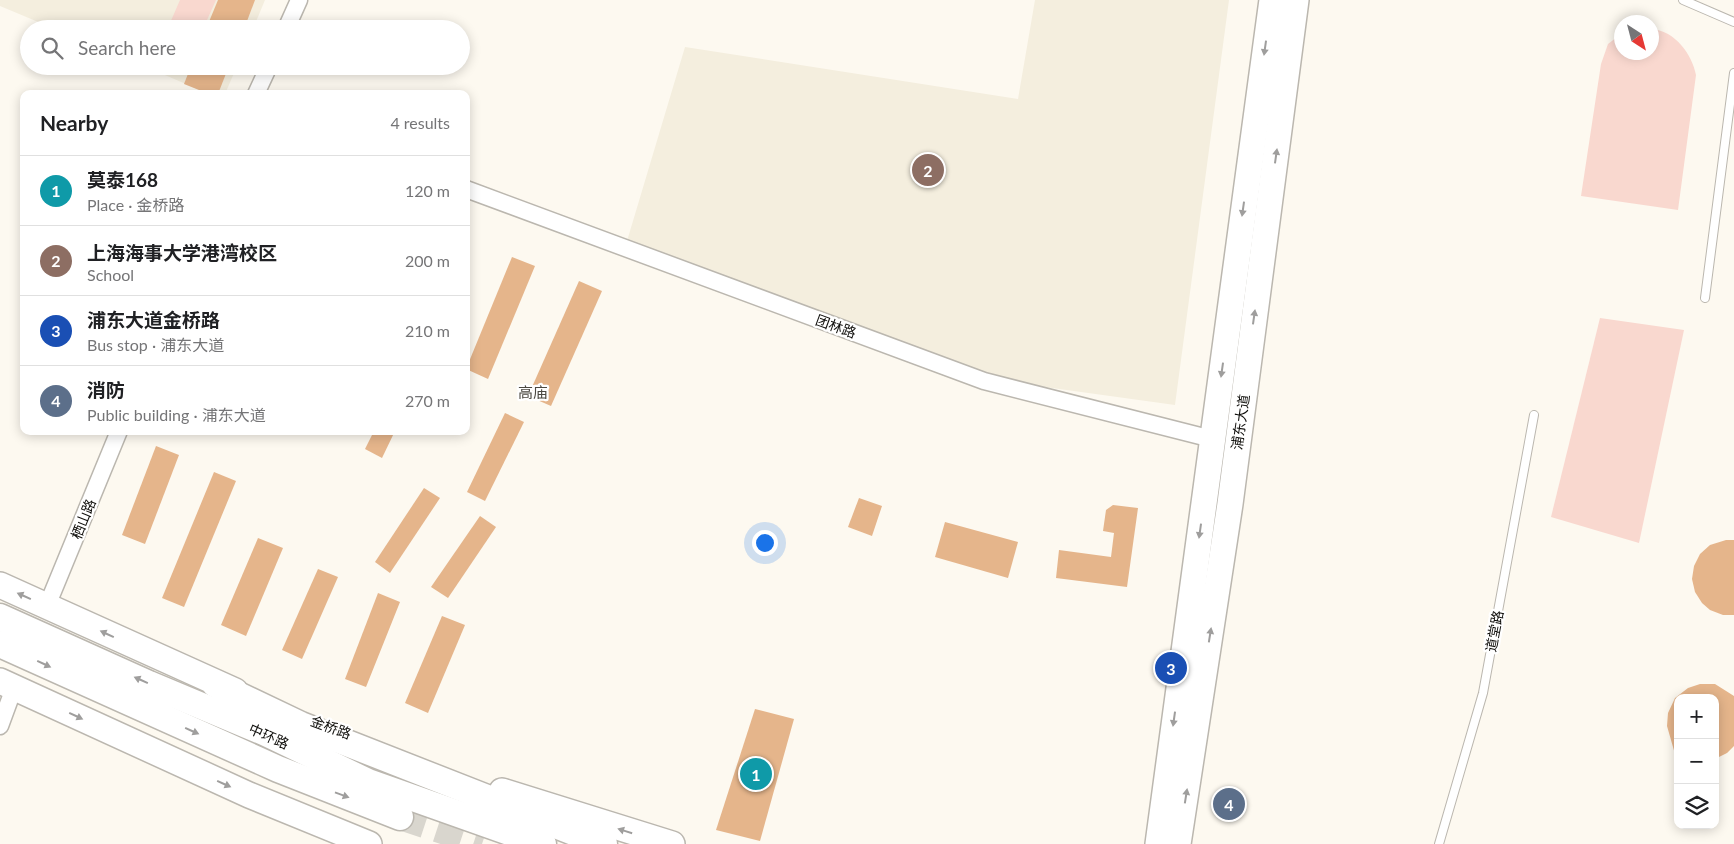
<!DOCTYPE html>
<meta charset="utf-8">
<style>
:root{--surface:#fff;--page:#f2f2f2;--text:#202124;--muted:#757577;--line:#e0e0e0;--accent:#111827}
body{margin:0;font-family:Lato,"Noto Sans SC",sans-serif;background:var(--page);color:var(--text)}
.controls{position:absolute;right:15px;bottom:15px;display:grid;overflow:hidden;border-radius:10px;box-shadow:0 2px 12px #0003}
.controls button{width:45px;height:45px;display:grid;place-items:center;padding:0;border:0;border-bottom:1px solid var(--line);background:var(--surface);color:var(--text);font:25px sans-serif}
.compass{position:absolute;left:1614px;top:15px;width:45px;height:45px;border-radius:50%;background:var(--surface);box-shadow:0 2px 12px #0003;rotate:144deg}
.you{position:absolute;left:764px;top:542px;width:18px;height:18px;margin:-12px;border:4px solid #fff;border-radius:50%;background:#1a73e8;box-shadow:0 0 0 8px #1a73e833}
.badge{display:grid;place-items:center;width:32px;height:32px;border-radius:50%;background:var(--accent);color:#fff;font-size:16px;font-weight:700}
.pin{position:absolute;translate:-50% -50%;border:2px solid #fff;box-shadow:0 1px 5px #0006}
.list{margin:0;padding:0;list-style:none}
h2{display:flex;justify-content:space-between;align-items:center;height:65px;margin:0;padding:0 20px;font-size:21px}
h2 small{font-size:16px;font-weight:400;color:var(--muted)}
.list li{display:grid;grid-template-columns:32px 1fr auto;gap:15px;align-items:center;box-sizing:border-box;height:70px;padding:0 20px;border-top:1px solid var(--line)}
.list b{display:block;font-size:19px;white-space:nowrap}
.list p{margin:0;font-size:16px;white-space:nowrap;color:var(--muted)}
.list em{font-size:16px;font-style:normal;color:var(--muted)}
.icon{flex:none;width:28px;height:28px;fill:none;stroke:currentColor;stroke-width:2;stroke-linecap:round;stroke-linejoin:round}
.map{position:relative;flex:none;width:1734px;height:844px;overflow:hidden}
.search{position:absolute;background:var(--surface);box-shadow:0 2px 12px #0003;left:20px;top:20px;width:450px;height:55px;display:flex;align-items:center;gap:12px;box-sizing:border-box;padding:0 18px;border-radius:28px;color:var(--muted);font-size:19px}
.panel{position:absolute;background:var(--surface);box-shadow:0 2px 12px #0003;left:20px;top:90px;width:450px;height:345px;border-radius:10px}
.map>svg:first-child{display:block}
</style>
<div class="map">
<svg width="1734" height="844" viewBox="0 0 1734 844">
<rect width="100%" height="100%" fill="#fdf9f0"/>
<g fill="#f4eede">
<path d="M0,0H265L253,29H55L0,6Z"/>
<path d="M1035,0H1229L1175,405L1008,382L627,241L685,47L1018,99Z"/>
<path d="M144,66H237L225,94H209Z"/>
</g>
<g fill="#f9d8cf">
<path d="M180,0H216L203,29H185L170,23Z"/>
<path d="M1652,29C1675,31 1692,54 1696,75L1678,210L1581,196L1601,64L1608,44L1621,34L1622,52H1652Z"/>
<path d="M1600,318L1684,330L1639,543L1551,517Z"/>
</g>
<g fill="#e5b58b">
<path d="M218,0H255L244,29H206Z"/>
<path d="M191,66H229L218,94H209L184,84Z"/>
<path d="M512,257L535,266L488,379L466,369Z"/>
<path d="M579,281L602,291L551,406L528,396Z"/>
<path d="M505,413L524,422L485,501L467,492Z"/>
<path d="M374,431H395L382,458L365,449Z"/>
<path d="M156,446L179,455L145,544L122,535Z"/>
<path d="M214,472L236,481L184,607L162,598Z"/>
<path d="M424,488L440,498L390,573L375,562Z"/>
<path d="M859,498L882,506L872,536L848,527Z"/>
<path d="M1113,505L1138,508L1127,587L1056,578L1059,550L1111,557L1114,533L1103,531L1106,510Z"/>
<path d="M480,516L496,527L448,598L431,587Z"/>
<path d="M945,522L1018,542L1008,578L935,557Z"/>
<path d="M258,538L283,548L246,636L221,625Z"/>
<path d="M1726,540H1734V615H1723L1710,610L1702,603L1695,592L1692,579L1694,566L1700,554L1710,545Z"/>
<path d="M318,569L338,577L302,659L282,650Z"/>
<path d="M378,593L400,602L366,687L345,679Z"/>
<path d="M442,616L465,625L428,713L405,703Z"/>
<path d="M1700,684H1715L1734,696V746L1727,753L1715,759V698H1678V753L1675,754L1667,726L1668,713L1675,698L1688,688Z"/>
<path d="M755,709L794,719L760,841L716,830Z"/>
</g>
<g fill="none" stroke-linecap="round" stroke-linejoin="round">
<path stroke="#d9d6ce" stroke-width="26" stroke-dasharray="26 13" stroke-linecap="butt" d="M400,817L482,844"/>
<g stroke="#bbb7af" stroke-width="10">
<g id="service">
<path d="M1683,0L1734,22"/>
<path d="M1705,298L1734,73"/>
<path d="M1439,844L1483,693L1534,415"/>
</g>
</g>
<g stroke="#bbb7af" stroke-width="19">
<g id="minor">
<path d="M286,29L299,0"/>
<path d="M256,94L269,66"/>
<path d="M466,189L984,381L1212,439"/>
<path d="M47,606L119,431"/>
<path d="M0,726L14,688"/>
</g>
</g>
<g stroke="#bbb7af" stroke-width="28">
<g id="primary">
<path d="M0,585L235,691"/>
<path d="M0,681L249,795L369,844"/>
<path d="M502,791L672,844"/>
<path d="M1158,844L1272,0"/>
<path d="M1178,844L1230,504L1296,0"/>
</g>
</g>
<g stroke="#bbb7af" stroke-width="29">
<g id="trunk">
<path d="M0,617L149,684L266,733L368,782L543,844"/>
<path d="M0,644L278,769L400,817"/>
<path d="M215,684L301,725L604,844"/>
</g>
</g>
<use href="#service" stroke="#fff" stroke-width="8"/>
<use href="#minor" stroke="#fff" stroke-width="16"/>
<use href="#primary" stroke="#fff" stroke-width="25"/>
<use href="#trunk" stroke="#fff" stroke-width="26"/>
</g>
<defs><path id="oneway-solid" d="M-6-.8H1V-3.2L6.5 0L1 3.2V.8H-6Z" transform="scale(1.25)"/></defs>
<g fill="#9f9e9d">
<use href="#oneway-solid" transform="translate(1265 48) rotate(98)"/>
<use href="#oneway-solid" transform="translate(1276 156) rotate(-82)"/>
<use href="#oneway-solid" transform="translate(1243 209) rotate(98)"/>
<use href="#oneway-solid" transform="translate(1254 317) rotate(-82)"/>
<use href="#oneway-solid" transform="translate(1222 370) rotate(98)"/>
<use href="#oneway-solid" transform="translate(1200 531) rotate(98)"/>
<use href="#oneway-solid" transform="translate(24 596) rotate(-156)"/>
<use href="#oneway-solid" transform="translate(107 634) rotate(-155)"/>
<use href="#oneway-solid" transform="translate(1210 635) rotate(-81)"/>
<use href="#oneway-solid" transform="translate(44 664) rotate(25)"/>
<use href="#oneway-solid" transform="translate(141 680) rotate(-156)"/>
<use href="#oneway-solid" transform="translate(76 716) rotate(25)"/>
<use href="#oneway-solid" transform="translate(1174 719) rotate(98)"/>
<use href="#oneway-solid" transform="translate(192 731) rotate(24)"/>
<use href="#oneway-solid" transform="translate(224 784) rotate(24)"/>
<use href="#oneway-solid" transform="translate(342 795) rotate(20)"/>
<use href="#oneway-solid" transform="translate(1186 796) rotate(-81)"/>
<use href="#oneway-solid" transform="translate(625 831) rotate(-163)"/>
</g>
<g text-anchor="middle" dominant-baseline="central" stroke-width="4.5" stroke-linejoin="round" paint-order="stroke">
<g font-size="14" fill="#0e0d0a" stroke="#fff">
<text transform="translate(836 326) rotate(20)">团林路</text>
<text transform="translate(1240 422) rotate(-82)">浦东大道</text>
<text transform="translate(83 519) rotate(-68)">栖山路</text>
<text transform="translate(1494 631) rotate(-79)">道堂路</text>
<text transform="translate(331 727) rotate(20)">金桥路</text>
<text transform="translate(269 736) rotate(24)">中环路</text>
</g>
<g font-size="15" fill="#4b4841" stroke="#fff">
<text x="533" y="392">高庙</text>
</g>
</g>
</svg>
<div class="controls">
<button>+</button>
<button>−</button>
<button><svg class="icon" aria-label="layers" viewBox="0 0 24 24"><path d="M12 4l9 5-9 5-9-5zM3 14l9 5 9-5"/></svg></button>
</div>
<svg class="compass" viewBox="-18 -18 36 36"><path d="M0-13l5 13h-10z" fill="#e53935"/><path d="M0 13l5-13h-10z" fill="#757577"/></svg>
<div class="you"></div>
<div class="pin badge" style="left:756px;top:774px;background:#0f9aa8">1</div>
<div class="pin badge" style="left:928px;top:170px;background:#8d6e63">2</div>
<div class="pin badge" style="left:1171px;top:668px;background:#1a4fb4">3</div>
<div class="pin badge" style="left:1229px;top:804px;background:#5c6f8a">4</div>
<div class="search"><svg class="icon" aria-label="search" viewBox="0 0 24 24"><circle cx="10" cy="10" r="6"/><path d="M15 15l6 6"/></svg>Search here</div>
<section class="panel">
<h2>Nearby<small>4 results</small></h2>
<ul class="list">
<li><span class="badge" style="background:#0f9aa8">1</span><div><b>莫泰168</b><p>Place · 金桥路</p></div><em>120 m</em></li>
<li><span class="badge" style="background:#8d6e63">2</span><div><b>上海海事大学港湾校区</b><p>School</p></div><em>200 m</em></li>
<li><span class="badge" style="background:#1a4fb4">3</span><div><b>浦东大道金桥路</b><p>Bus stop · 浦东大道</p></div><em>210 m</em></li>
<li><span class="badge" style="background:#5c6f8a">4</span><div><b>消防</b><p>Public building · 浦东大道</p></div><em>270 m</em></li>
</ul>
</section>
</div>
